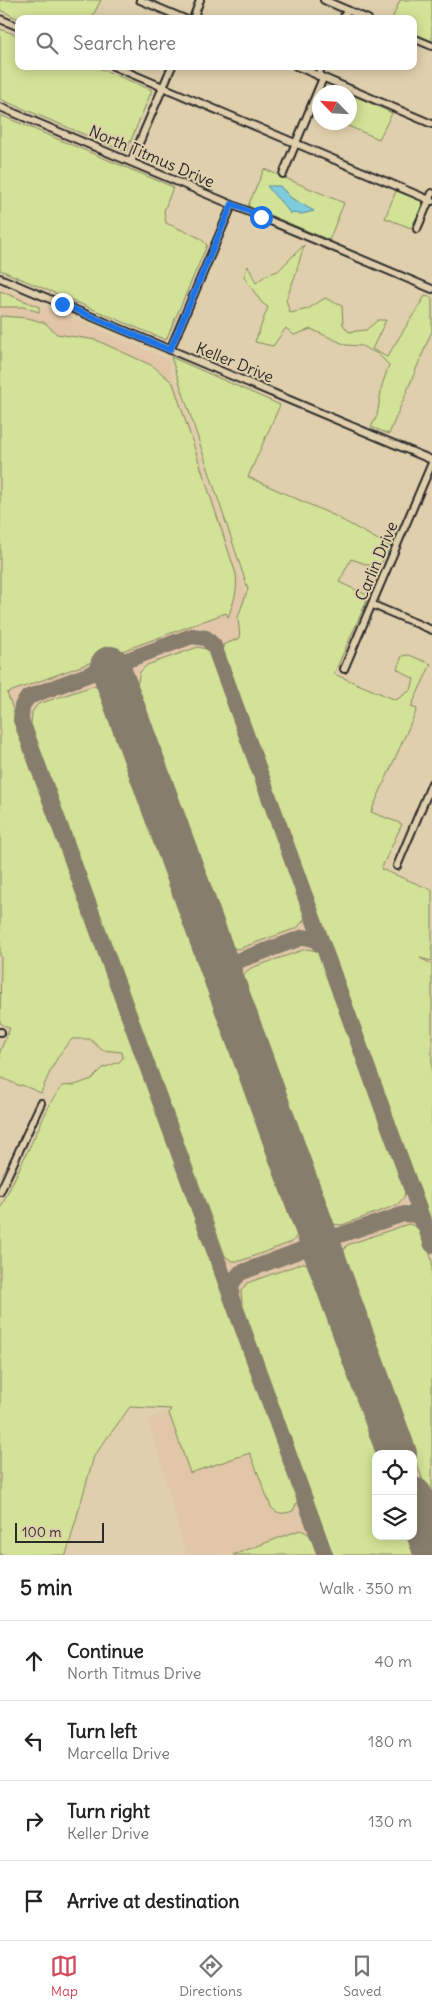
<!DOCTYPE html>
<meta charset="utf-8">
<style>
:root{--surface:#fff;--page:#f6f6f6;--text:#222;--muted:#767676;--line:#e0e0e0;--accent:#d1495b}
body{margin:0;font-family:Delius,sans-serif;background:var(--page);color:var(--text)}
.controls{position:absolute;right:15px;bottom:15px;display:grid;overflow:hidden;border-radius:10px;box-shadow:0 2px 12px #0003}
.controls button{width:45px;height:45px;display:grid;place-items:center;padding:0;border:0;border-bottom:1px solid var(--line);background:var(--surface);color:var(--text);font:25px sans-serif}
.compass{position:absolute;left:312px;top:85px;width:45px;height:45px;border-radius:50%;background:var(--surface);box-shadow:0 2px 12px #0003;rotate:295deg}
.scale{position:absolute;left:15px;bottom:12px;width:89px;box-sizing:border-box;padding-left:5px;border:2px solid #2b2b2b;border-top:0;font-size:14px;line-height:18px;white-space:nowrap;color:#2b2b2b;-webkit-text-stroke:4px #e0cfac;paint-order:stroke}
.stop{position:absolute;width:15px;height:15px;margin:-11px;border:4px solid #1a73e8;border-radius:50%;background:#fff}
.stop.end{background:#1a73e8;border-color:#fff;box-shadow:0 1px 5px #0008}
.list{margin:0;padding:0;list-style:none}
h2{display:flex;justify-content:space-between;align-items:center;height:65px;margin:0;padding:0 20px;font-size:21px}
h2 small{font-size:16px;font-weight:400;color:var(--muted)}
.list li{display:grid;grid-template-columns:32px 1fr auto;gap:15px;align-items:center;box-sizing:border-box;height:80px;padding:0 20px;border-top:1px solid var(--line)}
.list b{display:block;font-size:19px;white-space:nowrap}
.list p{margin:0;font-size:16px;white-space:nowrap;color:var(--muted)}
.list em{font-size:16px;font-style:normal;color:var(--muted)}
.icon{flex:none;width:28px;height:28px;fill:none;stroke:currentColor;stroke-width:2;stroke-linecap:round;stroke-linejoin:round}
.map{position:relative;flex:none;width:432px;height:1555px;overflow:hidden}
.search{position:absolute;background:var(--surface);box-shadow:0 2px 12px #0003;left:15px;right:15px;top:15px;height:55px;display:flex;align-items:center;gap:12px;box-sizing:border-box;padding:0 18px;border-radius:10px;color:var(--muted);font-size:19px}
.sheet{height:385px;background:var(--surface)}
nav{display:flex;justify-content:space-around;align-items:center;box-sizing:border-box;height:70px;border-top:1px solid var(--line);background:var(--surface);font-size:14px;color:var(--muted)}
nav a{display:grid;justify-items:center;gap:2px}
nav .on{color:var(--accent)}
.map>svg:first-child{display:block}
</style>
<div class="map">
<svg width="432" height="1555" viewBox="0 0 432 1555">
<rect width="100%" height="100%" fill="#e0cfac"/>
<filter id="ink" filterUnits="userSpaceOnUse"><feTurbulence type="fractalNoise" baseFrequency=".02" numOctaves="2"/><feDisplacementMap in="SourceGraphic" scale="10" xChannelSelector="R" yChannelSelector="G"/><feConvolveMatrix kernelMatrix="1 2 1 2 8 2 1 2 1" color-interpolation-filters="sRGB"/></filter>
<g filter="url(#ink)">
<path fill="#e2c6a8" fill-rule="evenodd" d="M0,287L167,359L432,1154V1555H186L157,1449L147,1419L195,1403L202,1269L0,674ZM376,1454H413V1536H376Z"/>
<g fill="#d2e296" stroke="#7e8660" fill-rule="evenodd">
<path d="M0,0H101L91,19H19L0,10Z"/>
<path d="M400,0H432V41L413,33V19H392Z"/>
<path d="M0,29L19,36V66H94L152,90L126,152L0,99Z"/>
<path d="M355,96L392,113L379,139L341,123L350,122V106Z"/>
<path d="M0,115L173,187L164,211L166,223L200,238L207,245L166,340L0,270Z"/>
<path d="M264,169L344,203L329,240L248,206ZM280,186L291,198L313,211L290,213L285,205Z"/>
<path d="M396,191L422,200L423,205L411,228L385,218Z"/>
<path d="M304,245L295,276L286,300L290,313L308,309L325,298L342,306L343,325L349,332L366,330L378,320H386L372,349L387,357L425,296L432,298V331L389,434L371,427L377,416L382,385L389,365L378,354L362,346L346,345L311,329L294,335L286,328L273,346L255,342L268,307L262,303L244,277L248,266L256,283L266,275L278,271Z"/>
<path d="M0,291L39,307V312L23,307H0Z"/>
<path d="M0,316L28,318L45,323L57,334L96,340L153,366L173,383L236,574C238,590 234,602 228,617L226,613L7,693L135,1044L133,1047L135,1053L139,1054L299,1497L293,1511C283,1514 278,1515 271,1507L250,1453L190,1473L169,1413L171,1409L130,1407L94,1456L66,1555H0V1209L51,1102L62,1086L75,1085L92,1079L103,1068L119,1062L123,1058L122,1052L102,1050L90,1039H72C57,1054 49,1073 41,1093L22,1085L20,1086L0,1077V1051L10,1028L0,1023L1,956L0,955Z"/>
<path d="M171,357L280,405L248,477L335,516L391,547L378,568L351,559L339,582L369,596L334,674L396,700L411,690L414,679L397,669L402,656L409,655L431,664L411,707L417,709L371,812L402,824L381,869L432,890V961L420,958L432,964V1224L223,650V645L240,638L238,617L248,589Z"/>
<path d="M198,647L206,649L212,655L305,911L304,920L297,928L238,949L231,947L226,939L135,694L140,672L147,665Z"/>
<path d="M93,686L104,690L110,700L299,1222V1233L292,1242L240,1261H232L225,1256L31,724L32,712L38,704Z"/>
<path d="M306,949L317,951L323,958L406,1187L404,1197L397,1205L342,1225L333,1224L327,1217L242,986L244,974L251,968Z"/>
<path d="M408,1224C425,1227 426,1245 432,1260V1505L342,1262L344,1250L347,1245Z"/>
<path d="M303,1263L312,1265L317,1273L384,1454H376V1536H413V1533L421,1555H333L242,1303L241,1291L247,1283Z"/>
<path d="M300,1530C313,1534 316,1543 321,1555H233Z"/>
</g>
<path fill="#7ecbdd" stroke="#5d8b96" d="M267,186H280L291,198L314,211L302,214L290,213C283,203 274,196 267,186Z"/>
<g fill="none" stroke-linecap="round" stroke-linejoin="round">
<g stroke="#867d6c" stroke-width="16">
<path d="M213,948C220,957 227,963 240,960"/>
<path d="M227,986C227,974 229,966 240,960L304,937L314,939L324,948"/>
<path d="M314,1226L324,1234L334,1237L404,1214L416,1215L425,1224"/>
<path d="M231,1295L232,1283L240,1273L301,1250C313,1249 319,1253 327,1262"/>
<path d="M325,1555L21,720L22,706L28,697L192,636L206,638L214,646L432,1245"/>
</g>
<g stroke="#867d6c" stroke-width="40">
<path d="M110,666L397,1454"/>
<path d="M413,1497L432,1549"/>
</g>
<g stroke="#2b2b2b" stroke-width="10">
<g id="minor">
<path d="M140,0L185,19"/>
<path d="M324,0L368,19"/>
<path d="M0,19L19,27"/>
<path d="M193,19L200,0"/>
<path d="M343,19L347,10"/>
<path d="M413,38L432,46"/>
<path d="M113,66L432,201"/>
<path d="M296,66L432,124"/>
<path d="M318,76L322,66"/>
<path d="M0,107L432,289"/>
<path d="M131,162L172,66"/>
<path d="M283,174L323,78"/>
<path d="M417,229L432,193"/>
<path d="M0,278L432,460"/>
<path d="M170,350L232,205"/>
<path d="M373,605L432,630"/>
<path d="M344,669L432,463"/>
<path d="M397,866L432,783"/>
<path d="M0,1032H1"/>
<path d="M0,1192L41,1103"/>
</g>
</g>
<use href="#minor" stroke="#e0cfac" stroke-width="6"/>
</g>
</g>
<g fill="none" stroke-linecap="round" stroke-linejoin="round" filter="url(#ink)">
<path stroke="#1a73e8" stroke-width="6" d="M62,304L170,350L232,204L261,217"/>
</g>
<g text-anchor="middle" dominant-baseline="central" stroke-width="4" stroke-linejoin="round" paint-order="stroke">
<g font-size="16" fill="#2b2b2b" stroke="#e0cfac">
<text transform="translate(152 156) rotate(23)">North Titmus Drive</text>
<text transform="translate(235 362) rotate(22)">Keller Drive</text>
<text transform="translate(376 561) rotate(-67)">Carlin Drive</text>
</g>
</g>
</svg>
<div class="controls">
<button><svg class="icon" aria-label="locate" viewBox="0 0 24 24"><circle cx="12" cy="12" r="6"/><path d="M12 2v4M12 18v4M2 12h4M18 12h4"/></svg></button>
<button><svg class="icon" aria-label="layers" viewBox="0 0 24 24"><path d="M12 4l9 5-9 5-9-5zM3 14l9 5 9-5"/></svg></button>
</div>
<svg class="compass" viewBox="-18 -18 36 36"><path d="M0-13l5 13h-10z" fill="#e53935"/><path d="M0 13l5-13h-10z" fill="#767676"/></svg>
<div class="scale">100 m</div>
<div class="stop" style="left:261px;top:217px"></div>
<div class="stop end" style="left:62px;top:304px"></div>
<div class="search"><svg class="icon" aria-label="search" viewBox="0 0 24 24"><circle cx="10" cy="10" r="6"/><path d="M15 15l6 6"/></svg>Search here</div>
</div>
<section class="sheet">
<h2>5 min<small>Walk · 350 m</small></h2>
<ul class="list">
<li><svg class="icon" aria-label="ahead" viewBox="0 0 24 24"><path d="M12 20V5M6 11l6-6 6 6"/></svg><div><b>Continue</b><p>North Titmus Drive</p></div><em>40 m</em></li>
<li><svg class="icon" aria-label="left" viewBox="0 0 24 24"><path d="M17 20v-9H6M10 6l-5 5 5 5"/></svg><div><b>Turn left</b><p>Marcella Drive</p></div><em>180 m</em></li>
<li><svg class="icon" aria-label="right" viewBox="0 0 24 24"><path d="M7 20v-9h11M14 6l5 5-5 5"/></svg><div><b>Turn right</b><p>Keller Drive</p></div><em>130 m</em></li>
<li><svg class="icon" aria-label="arrive" viewBox="0 0 24 24"><path d="M6 21V4h12l-3 4 3 4H6"/></svg><div><b>Arrive at destination</b></div></li>
</ul>
</section>
<nav>
<a class="on"><svg class="icon" aria-label="map" viewBox="0 0 24 24"><path d="M3 6l6-2 6 2 6-2v14l-6 2-6-2-6 2zM9 4v14M15 6v14"/></svg>Map</a>
<a><svg class="icon" aria-label="directions" viewBox="0 0 24 24"><path d="M12 3l9 9-9 9-9-9zM9 14v-3h6M13 9l2 2-2 2"/></svg>Directions</a>
<a><svg class="icon" aria-label="saved" viewBox="0 0 24 24"><path d="M7 4h10v16l-5-4-5 4z"/></svg>Saved</a>
</nav>
